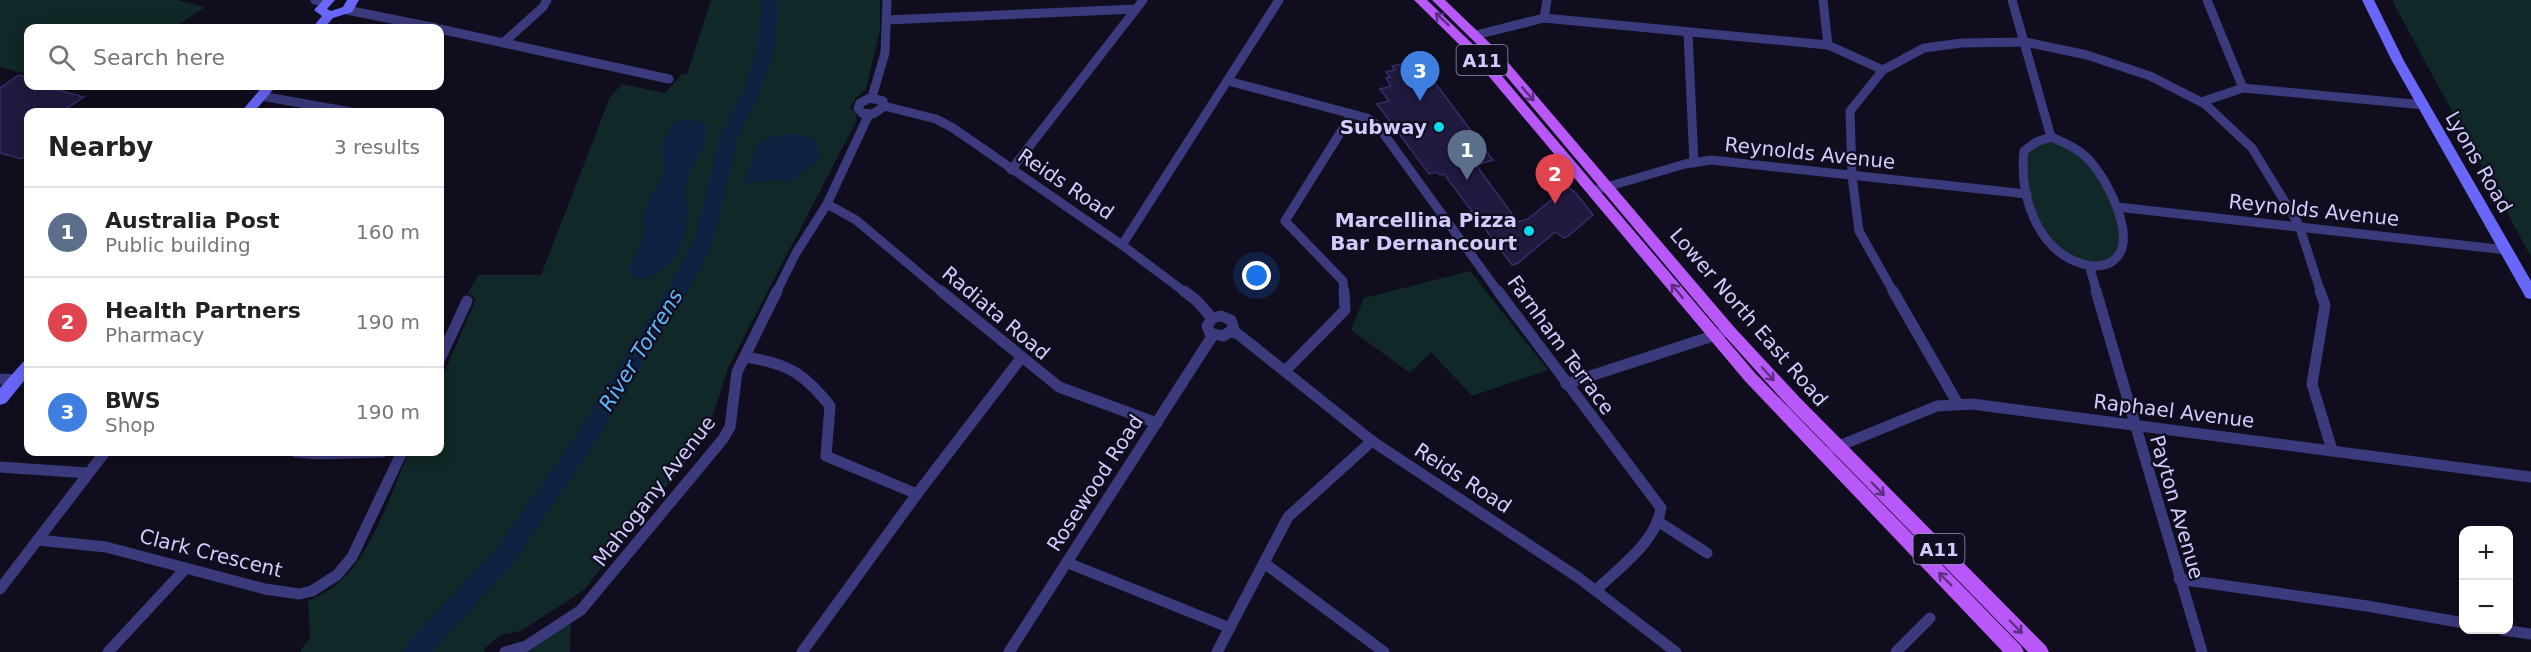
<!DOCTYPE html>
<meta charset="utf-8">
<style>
:root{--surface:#fff;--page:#f2f2f2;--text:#222;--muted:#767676;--line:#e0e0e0;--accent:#db2777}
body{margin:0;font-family:"DejaVu Sans",sans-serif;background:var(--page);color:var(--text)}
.controls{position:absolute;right:18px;bottom:18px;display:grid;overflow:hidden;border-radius:12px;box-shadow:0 3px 15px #0003}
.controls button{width:54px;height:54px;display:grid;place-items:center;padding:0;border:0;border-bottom:2px solid var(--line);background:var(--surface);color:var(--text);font:30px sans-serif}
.you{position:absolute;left:1257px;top:276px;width:21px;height:21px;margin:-15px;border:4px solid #fff;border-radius:50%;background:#1a73e8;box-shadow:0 0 0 9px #1a73e833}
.badge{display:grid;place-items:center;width:39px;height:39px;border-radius:50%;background:var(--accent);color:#fff;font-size:20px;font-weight:700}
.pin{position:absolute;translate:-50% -50px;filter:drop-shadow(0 2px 3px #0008)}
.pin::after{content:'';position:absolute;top:32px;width:21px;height:18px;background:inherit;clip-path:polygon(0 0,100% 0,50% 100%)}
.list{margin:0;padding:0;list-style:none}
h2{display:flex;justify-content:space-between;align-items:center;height:78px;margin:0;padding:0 24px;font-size:26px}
h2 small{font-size:20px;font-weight:400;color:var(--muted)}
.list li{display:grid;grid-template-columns:39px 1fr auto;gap:18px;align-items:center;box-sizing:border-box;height:90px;padding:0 24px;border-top:2px solid var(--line)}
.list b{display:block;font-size:22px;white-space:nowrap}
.list p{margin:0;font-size:20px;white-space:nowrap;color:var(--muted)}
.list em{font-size:20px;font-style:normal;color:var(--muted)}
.icon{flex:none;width:33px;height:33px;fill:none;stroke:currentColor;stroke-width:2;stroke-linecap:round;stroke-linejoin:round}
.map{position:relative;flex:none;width:2531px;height:652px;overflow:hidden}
.search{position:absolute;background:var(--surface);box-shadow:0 3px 15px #0003;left:24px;top:24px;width:420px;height:66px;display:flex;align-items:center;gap:15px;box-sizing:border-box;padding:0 21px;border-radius:12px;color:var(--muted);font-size:22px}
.panel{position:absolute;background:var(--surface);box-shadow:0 3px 15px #0003;left:24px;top:108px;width:420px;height:348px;border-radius:12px}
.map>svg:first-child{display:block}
</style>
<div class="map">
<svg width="2531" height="652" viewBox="0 0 2531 652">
<rect width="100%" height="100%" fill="#100d1e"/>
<g fill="#102827">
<path d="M0,0H177L205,7L174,28H28V74L0,67Z"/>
<path d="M711,0H880V31L866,89L856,98L850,107L855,112L857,120L729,366L706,436L584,590L521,631L500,635L484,649L485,652H299L310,638L308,601C316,597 325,593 332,588C371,560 390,494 409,452H440V382L476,299L468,293L478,275H541L610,97L622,84L665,93L682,74H687Z"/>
<path d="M2393,0H2531V257L2395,6Z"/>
<path d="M2051,137L2090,159L2117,207L2121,252L2090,268L2050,245L2027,194L2024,151Z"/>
<path d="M1470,271L1548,370L1472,396L1431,352L1410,373L1351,330L1364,298Z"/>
<path d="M571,620L570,652H526Z"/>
</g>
<g fill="#0e2342">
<path d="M685,119L706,123C711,144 690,166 686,187C685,194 687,203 687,210C686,235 682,255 661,270C653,277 642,280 632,277L628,270L645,233L643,216L648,201L664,174L662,143L674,122Z"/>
<path d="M794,133C811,137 823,140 819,160L793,180L786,182L776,179L749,183L745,180C759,145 751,137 794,133Z"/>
</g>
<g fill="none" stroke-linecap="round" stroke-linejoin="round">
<path fill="#0e2342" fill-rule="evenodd" d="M762,0H778L775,49L761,90L738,136L714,240L691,285L588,454L511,566L432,652H403L407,644L493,552L572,442L672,282L694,240L720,136L743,90L757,49Z"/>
</g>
<g fill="#201a3f" stroke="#382d6a" stroke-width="1.5">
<path d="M1418,60L1493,160L1476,165L1518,222L1528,219L1567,187L1575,192L1593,215L1568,236L1564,238L1555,232L1518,263L1512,265L1444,174L1440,175L1437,172L1429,174L1377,104L1389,101L1380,89L1391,86L1386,78L1390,77L1386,72L1395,70L1392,66Z"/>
<path d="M19,75L28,77V86H43L84,97L61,112H28V154L21,159L0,153V88Z"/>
</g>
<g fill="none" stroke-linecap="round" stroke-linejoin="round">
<g stroke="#3b3a7c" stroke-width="9">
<path d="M315,0L325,2"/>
<path d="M1823,0L1828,45L1883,70"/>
<path d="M2012,0L2051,137"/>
<path d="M2207,0L2243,88"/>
<path d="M347,10L436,28"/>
<path d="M1544,18L1547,0"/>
<path d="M887,20L1136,9"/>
<path d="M440,29L669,79"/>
<path d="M1688,33L1694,163"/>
<path d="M1476,35L1544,18L1828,45"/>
<path d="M503,43L543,7L547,0"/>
<path d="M1228,81L1367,118L1378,126L1499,293"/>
<path d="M261,96L351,112"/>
<path d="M872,97L885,53L887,0"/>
<path d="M870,98L883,101L882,108L873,114L862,113L858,108L860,103Z"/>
<path d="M2201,102L2243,88L2424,105"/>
<path d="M884,106L936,119L953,128L1122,245L1186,293"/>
<path d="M2051,137C2065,143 2080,149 2090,161C2107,179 2139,240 2114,260C2106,267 2093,267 2083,264C2037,251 2019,195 2024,151L2036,142Z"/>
<path d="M1011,170L1143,0"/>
<path d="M1593,191L1685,164L1711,160L2027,194"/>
<path d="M827,204L856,220L943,293"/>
<path d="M2117,207L2507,250"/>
<path d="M1122,245L1279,0"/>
<path d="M2090,268L2097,293"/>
<path d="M776,293L796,253L827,204L869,114"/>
<path d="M1344,293L1343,281L1285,221L1352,114"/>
<path d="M1894,293L1859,231L1852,176L1850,111L1883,70L1924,48L1962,43L2025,42L2087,55L2150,76L2205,104L2252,148L2299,225L2321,293"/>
</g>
<g stroke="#3b3a7c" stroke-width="11">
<path d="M941,291L1059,387L1157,423"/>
<path d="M1184,291L1196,300L1212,318"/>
<path d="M1498,291L1661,508C1656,542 1620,567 1596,590"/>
<path d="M1893,291L1958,404"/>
<path d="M2096,291L2202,652"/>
<path d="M2320,291L2325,305L2312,384L2332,450"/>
<path d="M1221,316L1231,320L1234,329L1223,336L1210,333L1207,326L1212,318Z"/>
<path d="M1231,332L1238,334L1372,441L1579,578L1676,652"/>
<path d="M745,357C787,363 804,373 830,406L826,456L917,494"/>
<path d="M440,359L467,301"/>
<path d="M1286,370L1345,310L1344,291"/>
<path d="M0,379L16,380"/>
<path d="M1566,384L1722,333"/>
<path d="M1834,448L1937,406L1972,404L2531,477"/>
<path d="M296,452L318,454L382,452"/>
<path d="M0,467L88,473"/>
<path d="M1659,522L1707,553"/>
<path d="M38,540L106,547L265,589L299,594L312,591L337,575L352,557L402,452"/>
<path d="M1068,563L1230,628"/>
<path d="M1264,563L1384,652"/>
<path d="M2179,579L2367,606L2464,623"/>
<path d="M0,589L105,452"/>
<path d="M2503,630L2531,634"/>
<path d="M108,652L186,568"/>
<path d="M505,652L526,646L581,610L723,439L730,427L737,372L777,291"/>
<path d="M802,652L917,494L1021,358"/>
<path d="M1009,652L1213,335"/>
<path d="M1217,652L1288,517L1372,441"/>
<path d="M1896,652L1930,618"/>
</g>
<g fill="#6867f9" fill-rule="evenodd">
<path d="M323,0H335L327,9L331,11L343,7L347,0H359L352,12L333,18L324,28H312L322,16L314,10Z"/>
<path d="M2362,0H2374L2404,61L2531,281V299L2526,298L2392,61Z"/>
<path d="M263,86H276L254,112H241Z"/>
<path d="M28,360V376L6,403L0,405V388L23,362Z"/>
</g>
<g fill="#b958f9" fill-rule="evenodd">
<path d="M1414,0H1427L1484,55L1755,373L2021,646L2024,652H2003L1745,381L1476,61Z"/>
<path d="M1432,0H1445L1500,53L1734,327L1800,398L2046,646L2049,652H2028L1788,406L1724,335L1492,59Z"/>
</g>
</g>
<defs><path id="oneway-shaft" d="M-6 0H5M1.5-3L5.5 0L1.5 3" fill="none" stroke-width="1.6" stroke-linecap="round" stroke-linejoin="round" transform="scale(1.5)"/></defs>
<g stroke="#5c2f81">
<use href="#oneway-shaft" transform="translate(1442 19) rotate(-137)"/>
<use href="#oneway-shaft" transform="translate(1528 94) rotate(49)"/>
<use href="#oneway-shaft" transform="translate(1677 291) rotate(-130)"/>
<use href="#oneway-shaft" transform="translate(1768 374) rotate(48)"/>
<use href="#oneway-shaft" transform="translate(1878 489) rotate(46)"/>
<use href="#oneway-shaft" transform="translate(1945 579) rotate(-135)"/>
<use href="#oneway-shaft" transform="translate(2016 627) rotate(46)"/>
</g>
<g fill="#09dbed" stroke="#100d1e" stroke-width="2">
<circle cx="1439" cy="127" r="6"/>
<circle cx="1529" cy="231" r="6"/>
</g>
<g text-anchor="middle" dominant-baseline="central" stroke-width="4.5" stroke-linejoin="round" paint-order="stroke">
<g fill="#100d1e" stroke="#9793ba" stroke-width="1.5">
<rect x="1456.5" y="45" width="51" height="30" rx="4.5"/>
<rect x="1913.5" y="534" width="51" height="30" rx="4.5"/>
</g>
<g font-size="18" font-weight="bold" fill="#d1ccfd">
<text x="1482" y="60">A11</text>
<text x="1939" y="549">A11</text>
</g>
<g font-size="20" font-weight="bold" fill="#d1ccfd" stroke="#100d1e" text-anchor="end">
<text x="1427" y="127">Subway</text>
<text x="1517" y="220">Marcellina Pizza<tspan x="1517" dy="23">Bar Dernancourt</tspan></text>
</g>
<g font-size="20" fill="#d1ccfd" stroke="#100d1e">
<text transform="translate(1810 153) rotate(6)">Reynolds Avenue</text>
<text transform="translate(2479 162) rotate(60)">Lyons Road</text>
<text transform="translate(1066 184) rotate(34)">Reids Road</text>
<text transform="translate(2314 210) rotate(6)">Reynolds Avenue</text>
<text transform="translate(996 313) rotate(40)">Radiata Road</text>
<text transform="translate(1749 317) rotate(49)">Lower North East Road</text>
<text transform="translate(1561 345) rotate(54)">Farnham Terrace</text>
<text transform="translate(2174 411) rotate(7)">Raphael Avenue</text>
<text transform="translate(1463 478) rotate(33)">Reids Road</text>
<text transform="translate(1095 483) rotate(-57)">Rosewood Road</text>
<text transform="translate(654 491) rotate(-52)">Mahogany Avenue</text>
<text transform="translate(2177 507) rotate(74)">Payton Avenue</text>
<text transform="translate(211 553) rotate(14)">Clark Crescent</text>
</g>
<g font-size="21" font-style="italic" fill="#5fb5f9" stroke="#100d1e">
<text transform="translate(641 350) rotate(-58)">River Torrens</text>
</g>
</g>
</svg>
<div class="controls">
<button>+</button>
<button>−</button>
</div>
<div class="you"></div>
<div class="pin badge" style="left:1467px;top:180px;background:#5c6f8a">1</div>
<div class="pin badge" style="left:1555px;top:204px;background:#e0444e">2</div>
<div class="pin badge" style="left:1420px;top:101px;background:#3f7fe0">3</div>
<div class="search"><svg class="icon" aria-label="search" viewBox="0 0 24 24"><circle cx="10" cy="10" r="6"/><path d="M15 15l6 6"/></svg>Search here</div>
<section class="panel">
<h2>Nearby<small>3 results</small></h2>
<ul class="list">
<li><span class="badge" style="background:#5c6f8a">1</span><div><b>Australia Post</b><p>Public building</p></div><em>160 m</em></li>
<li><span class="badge" style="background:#e0444e">2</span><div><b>Health Partners</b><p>Pharmacy</p></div><em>190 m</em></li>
<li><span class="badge" style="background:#3f7fe0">3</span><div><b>BWS</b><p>Shop</p></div><em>190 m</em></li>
</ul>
</section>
</div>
